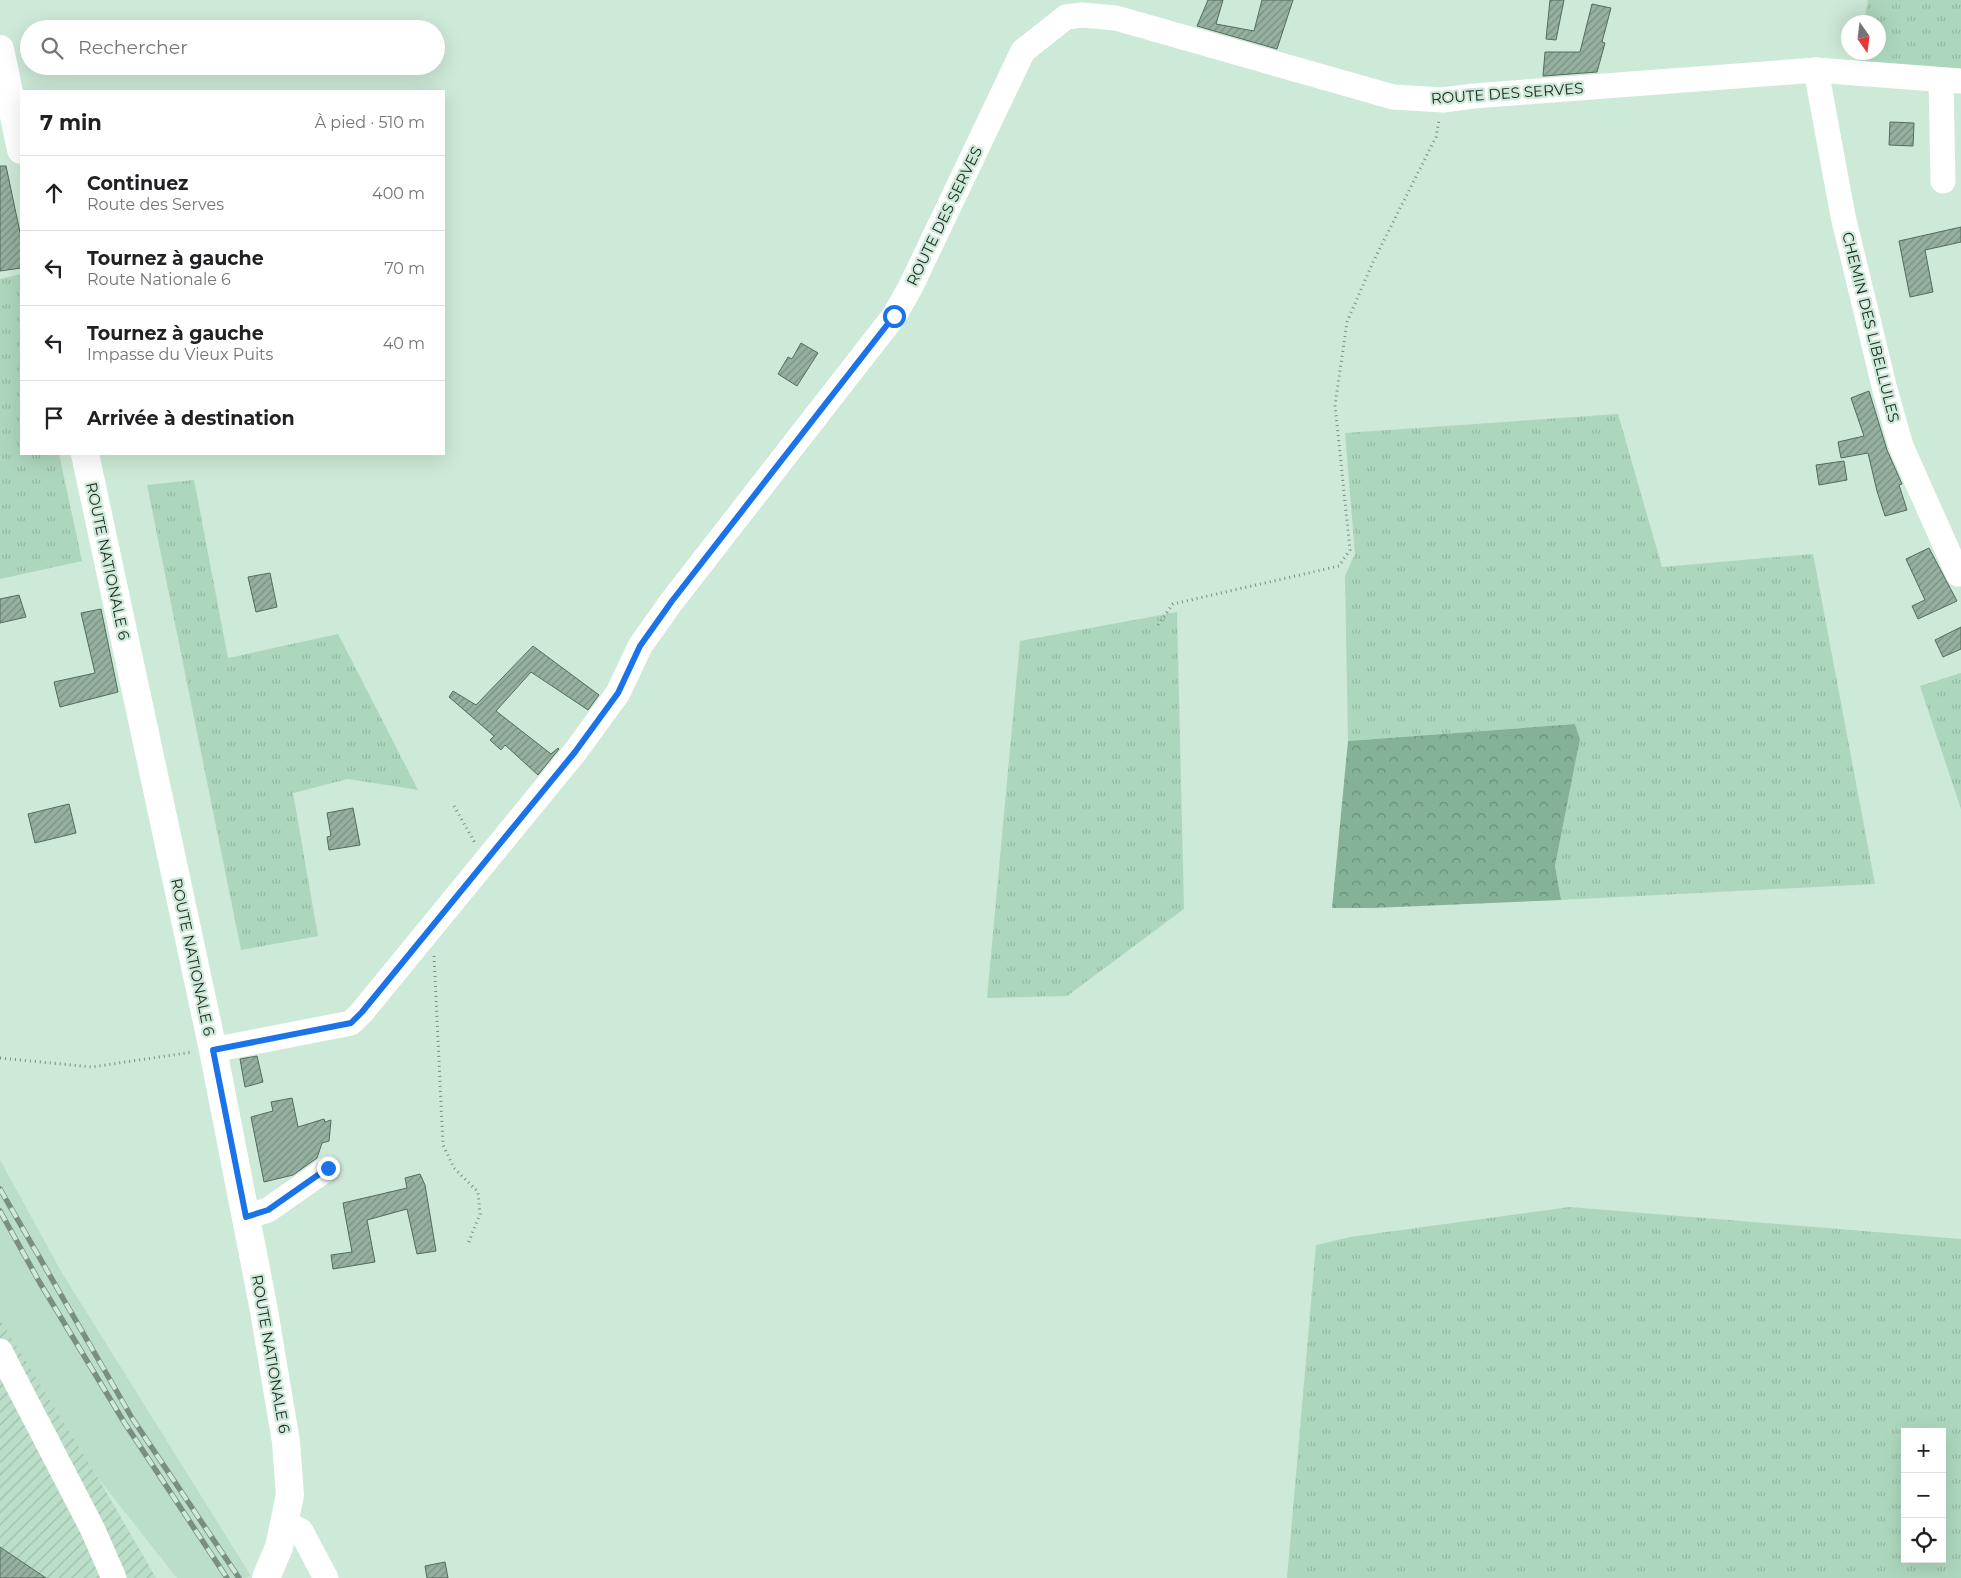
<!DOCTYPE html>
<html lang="fr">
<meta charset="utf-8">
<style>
:root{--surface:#fff;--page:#f2f2f2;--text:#202124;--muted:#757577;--line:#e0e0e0}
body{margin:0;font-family:Montserrat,sans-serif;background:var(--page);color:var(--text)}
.controls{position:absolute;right:15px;bottom:15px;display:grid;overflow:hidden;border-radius:0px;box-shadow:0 5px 20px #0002}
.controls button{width:45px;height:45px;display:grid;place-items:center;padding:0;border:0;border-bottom:1px solid var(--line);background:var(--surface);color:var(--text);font:25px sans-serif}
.compass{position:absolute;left:1841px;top:15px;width:45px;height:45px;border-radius:50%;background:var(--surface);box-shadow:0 5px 20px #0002;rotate:166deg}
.stop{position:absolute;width:15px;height:15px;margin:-11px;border:4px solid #1a73e8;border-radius:50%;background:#fff}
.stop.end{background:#1a73e8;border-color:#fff;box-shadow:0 1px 5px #0008}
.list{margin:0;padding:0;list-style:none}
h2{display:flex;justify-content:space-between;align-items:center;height:65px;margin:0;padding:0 20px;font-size:21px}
h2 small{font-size:16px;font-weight:400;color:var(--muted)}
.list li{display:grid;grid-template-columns:32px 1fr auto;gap:15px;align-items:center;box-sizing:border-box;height:75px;padding:0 20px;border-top:1px solid var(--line)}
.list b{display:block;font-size:19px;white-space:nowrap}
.list p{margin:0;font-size:16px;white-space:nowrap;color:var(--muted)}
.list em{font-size:16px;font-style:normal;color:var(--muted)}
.icon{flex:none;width:28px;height:28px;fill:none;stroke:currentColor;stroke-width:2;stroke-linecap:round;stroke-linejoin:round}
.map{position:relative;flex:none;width:1961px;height:1578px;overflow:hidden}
.search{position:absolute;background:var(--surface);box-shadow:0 5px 20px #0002;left:20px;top:20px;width:425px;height:55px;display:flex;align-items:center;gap:12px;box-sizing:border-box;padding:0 18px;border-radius:28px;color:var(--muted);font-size:19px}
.panel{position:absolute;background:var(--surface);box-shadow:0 5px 20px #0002;left:20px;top:90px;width:425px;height:365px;border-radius:0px}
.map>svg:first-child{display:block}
</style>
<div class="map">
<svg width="1961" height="1578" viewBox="0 0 1961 1578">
<defs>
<pattern id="industrial-furrows" width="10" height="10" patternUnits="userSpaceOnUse" patternTransform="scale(1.25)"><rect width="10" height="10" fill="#bbdec8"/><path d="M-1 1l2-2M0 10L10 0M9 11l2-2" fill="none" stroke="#a0beac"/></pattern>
<pattern id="grass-tufts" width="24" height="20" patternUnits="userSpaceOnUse" patternTransform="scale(1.25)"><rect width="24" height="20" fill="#add7bd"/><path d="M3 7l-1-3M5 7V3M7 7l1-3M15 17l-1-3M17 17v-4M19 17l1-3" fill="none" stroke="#94b9a2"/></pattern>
<pattern id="forest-crowns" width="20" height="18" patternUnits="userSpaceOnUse" patternTransform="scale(1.25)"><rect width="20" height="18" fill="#85b196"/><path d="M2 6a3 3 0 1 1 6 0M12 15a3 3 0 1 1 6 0" fill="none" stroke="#6c907a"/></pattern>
<pattern id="building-hatch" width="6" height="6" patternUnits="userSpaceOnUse" patternTransform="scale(1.25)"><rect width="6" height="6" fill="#95b09f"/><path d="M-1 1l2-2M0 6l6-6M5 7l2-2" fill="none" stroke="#798f81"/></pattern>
</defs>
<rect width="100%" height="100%" fill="#cde9d7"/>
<path fill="#bbdec8" d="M0,1160L62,1273L251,1576L244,1578H177L98,1478L0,1319Z"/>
<path fill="url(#industrial-furrows)" d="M0,1319L98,1478L156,1578H0Z"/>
<g fill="url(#grass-tufts)" fill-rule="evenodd">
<path d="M1868,0H1961V72L1858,65L1860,53L1878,52V22H1864Z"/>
<path d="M21,274V454H59L82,561L0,579V279Z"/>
<path d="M1618,414L1662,567L1813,554L1875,884L1561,900L1555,866L1580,739L1575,724L1348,741L1345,576L1355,554L1345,433Z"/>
<path d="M194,480L228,658L338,634L418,790L348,779L293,793L318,936L241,950L147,485Z"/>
<path d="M1177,612L1184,909L1067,996L987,998L1020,641Z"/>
<path d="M1961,673V809L1920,686Z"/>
<path d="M1570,1207L1961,1239V1578H1287L1316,1245L1350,1237ZM1905,1432H1942V1559H1905Z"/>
</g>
<path fill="url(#forest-crowns)" d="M1575,724L1580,739L1555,866L1561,900L1373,908H1332L1348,741Z"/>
<g fill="url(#building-hatch)" stroke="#536c5c">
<path d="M1208,0H1223L1216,24L1254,31L1262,0H1293L1277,49L1197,26Z"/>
<path d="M1550,0H1564L1556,40L1546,39Z"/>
<path d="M1592,4L1611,8L1602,42L1605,43L1597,72L1543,76L1545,52H1580Z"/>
<path d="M1890,122L1914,123L1913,146L1889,145Z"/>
<path d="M0,166H6L21,237V268L0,271Z"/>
<path d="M1961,227V242L1925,250L1933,292L1910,297L1899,241Z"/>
<path d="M801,343L818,353L797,386L778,374L788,357L792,359Z"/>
<path d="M1869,391L1887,450L1902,484L1899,485L1907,510L1885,516L1877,491L1868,453L1841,458L1838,442L1864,436L1851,398Z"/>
<path d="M1844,461L1847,480L1819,485L1816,465Z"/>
<path d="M1929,548L1957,601L1918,619L1912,606L1925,600L1906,559Z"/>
<path d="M270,573L277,607L256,612L248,577Z"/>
<path d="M19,595L26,617L0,623V599Z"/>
<path d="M101,609L118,692L60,707L54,682L95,673L81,613Z"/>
<path d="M1961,627V649L1943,657L1935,640Z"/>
<path d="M533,646L599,695L588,710L531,672L496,711L551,754L558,748L559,749L538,775L505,745L501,750L490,740L494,736L449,697L453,691L476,705Z"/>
<path d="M69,804L76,833L35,843L28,814Z"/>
<path d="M353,808L360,845L329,850L327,837L331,836L327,813Z"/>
<path d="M257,1056L263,1082L245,1087L240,1059Z"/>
<path d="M292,1098L298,1127L324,1119L325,1122L331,1120L329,1141L322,1143L317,1158L293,1175L264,1182L251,1117L273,1111L271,1102Z"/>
<path d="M420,1174L425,1185L436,1251L417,1254L407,1209L367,1220L375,1262L333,1269L331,1255L352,1252L343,1203L407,1188L405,1178Z"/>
<path d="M0,1547L46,1578H0Z"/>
<path d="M445,1562L448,1578H427L425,1566Z"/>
</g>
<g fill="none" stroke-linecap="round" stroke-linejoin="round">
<g stroke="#7a8e81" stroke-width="3" stroke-dasharray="1 4" stroke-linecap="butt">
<path d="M1158,625L1173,604L1339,566L1350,550L1335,405L1347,322L1373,262L1436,137L1439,120"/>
<path d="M454,806L475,843"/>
<path d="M434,956L443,1145L454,1168L478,1192L480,1214L468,1244"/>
<path d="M0,1058L92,1067L193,1052"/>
</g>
<g stroke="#fff" stroke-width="25">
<path d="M1816,70L1843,216L1884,386L1901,446L1958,574"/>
<path d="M1941,80L1943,181"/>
<path d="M213,1050L351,1023L362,1012L575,752L618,693L640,646L672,601L894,316L910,288L1023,51L1066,17L1082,15L1116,18L1393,97L1443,100L1473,96L1816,70L1961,81"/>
<path d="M246,1217L268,1210L328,1168"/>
<path d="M0,1351L92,1528L114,1578"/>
<path d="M284,1522L301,1531L326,1578"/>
</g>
<g stroke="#fff" stroke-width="28">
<path d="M0,49L21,150"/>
<path d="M85,454L213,1050L263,1305L286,1442L290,1495L279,1547L266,1578"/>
</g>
<g stroke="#7a8e82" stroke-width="5.5">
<g id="rail">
<path d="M0,1189L132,1418L239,1578"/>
<path d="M0,1211L40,1283L124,1422L227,1578"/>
</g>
</g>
<use href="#rail" stroke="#cde9d7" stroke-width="4" stroke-dasharray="11" stroke-linecap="butt"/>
</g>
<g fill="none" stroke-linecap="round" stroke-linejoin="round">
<path stroke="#1a73e8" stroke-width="6" d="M328,1168L268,1210L246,1217L213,1050L351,1023L362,1012L575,752L618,693L640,646L672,601L894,316"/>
</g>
<g text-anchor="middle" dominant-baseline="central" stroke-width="4.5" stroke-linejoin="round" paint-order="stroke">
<g font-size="15" fill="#1c2720" stroke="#cde9d7">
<text transform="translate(1507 93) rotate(-4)">ROUTE DES SERVES</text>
<text transform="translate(944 216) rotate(-64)">ROUTE DES SERVES</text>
<text transform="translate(1871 327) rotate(76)">CHEMIN DES LIBELLULES</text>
<text transform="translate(108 561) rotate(78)">ROUTE NATIONALE 6</text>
<text transform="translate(193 957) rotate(78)">ROUTE NATIONALE 6</text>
<text transform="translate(271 1354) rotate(80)">ROUTE NATIONALE 6</text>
</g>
</g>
</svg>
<div class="controls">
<button>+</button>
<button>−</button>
<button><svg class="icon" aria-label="locate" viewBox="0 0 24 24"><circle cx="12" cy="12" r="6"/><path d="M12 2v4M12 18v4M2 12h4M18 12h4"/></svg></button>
</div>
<svg class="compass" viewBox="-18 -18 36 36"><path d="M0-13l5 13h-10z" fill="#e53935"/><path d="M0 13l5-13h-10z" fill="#757577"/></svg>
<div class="stop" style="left:894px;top:316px"></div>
<div class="stop end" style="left:328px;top:1168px"></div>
<div class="search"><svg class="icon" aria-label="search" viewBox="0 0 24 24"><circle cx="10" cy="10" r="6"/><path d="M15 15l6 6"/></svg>Rechercher</div>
<section class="panel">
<h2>7 min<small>À pied · 510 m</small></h2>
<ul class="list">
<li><svg class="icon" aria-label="ahead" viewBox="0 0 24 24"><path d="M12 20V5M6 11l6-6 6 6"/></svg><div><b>Continuez</b><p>Route des Serves</p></div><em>400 m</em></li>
<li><svg class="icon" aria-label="left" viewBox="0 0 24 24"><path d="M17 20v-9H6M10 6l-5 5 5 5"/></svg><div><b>Tournez à gauche</b><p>Route Nationale 6</p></div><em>70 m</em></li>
<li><svg class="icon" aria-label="left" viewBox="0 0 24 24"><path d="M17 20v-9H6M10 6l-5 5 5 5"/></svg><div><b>Tournez à gauche</b><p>Impasse du Vieux Puits</p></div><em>40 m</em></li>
<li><svg class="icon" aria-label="arrive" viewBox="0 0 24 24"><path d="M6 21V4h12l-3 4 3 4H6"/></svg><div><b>Arrivée à destination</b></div></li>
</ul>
</section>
</div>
